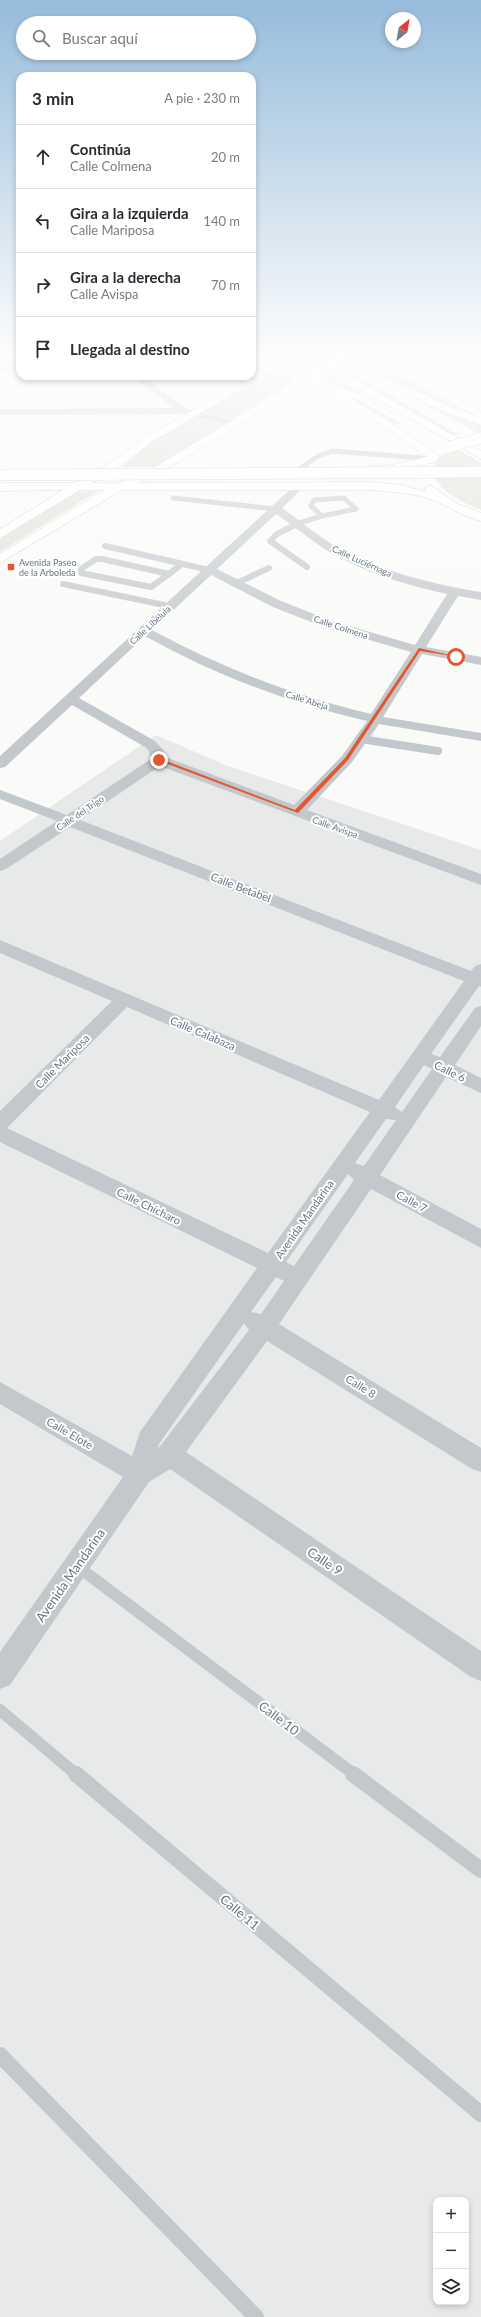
<!DOCTYPE html>
<html lang="es">
<meta charset="utf-8">
<style>
:root{--surface:#fff;--page:#f7f7f7;--text:#2b2b33;--muted:#7c7c81;--line:#e1e1e2}
body{margin:0;font-family:Lato,sans-serif;background:var(--page);color:var(--text)}
.controls{position:absolute;right:12px;bottom:12px;display:grid;overflow:hidden;border-radius:8px;box-shadow:0 2px 6px #0003}
.controls button{width:36px;height:36px;display:grid;place-items:center;padding:0;border:0;border-bottom:1px solid var(--line);background:var(--surface);color:var(--text);font:20px sans-serif}
.compass{position:absolute;left:385px;top:12px;width:36px;height:36px;border-radius:50%;background:var(--surface);box-shadow:0 2px 6px #0003;rotate:31deg}
.stop{position:absolute;width:12px;height:12px;margin:-9px;border:3px solid #e4572e;border-radius:50%;background:#fff}
.stop.end{background:#e4572e;border-color:#fff;box-shadow:0 1px 4px #0008}
.list{margin:0;padding:0;list-style:none}
h2{display:flex;justify-content:space-between;align-items:center;height:52px;margin:0;padding:0 16px;font-size:17px}
h2 small{font-size:13px;font-weight:400;color:var(--muted)}
.list li{display:grid;grid-template-columns:26px 1fr auto;gap:12px;align-items:center;box-sizing:border-box;height:64px;padding:0 16px;border-top:1px solid var(--line)}
.list b{display:block;font-size:15px;white-space:nowrap}
.list p{margin:0;font-size:13px;white-space:nowrap;color:var(--muted)}
.list em{font-size:13px;font-style:normal;color:var(--muted)}
.icon{flex:none;width:22px;height:22px;fill:none;stroke:currentColor;stroke-width:2;stroke-linecap:round;stroke-linejoin:round}
.map{position:relative;flex:none;width:481px;height:2317px;overflow:hidden}
.search{position:absolute;background:var(--surface);box-shadow:0 2px 6px #0003;left:16px;top:16px;width:240px;height:44px;display:flex;align-items:center;gap:10px;box-sizing:border-box;padding:0 14px;border-radius:22px;color:var(--muted);font-size:15px}
.panel{position:absolute;background:var(--surface);box-shadow:0 2px 6px #0003;left:16px;top:72px;width:240px;height:308px;border-radius:12px}
.map>svg:first-child{display:block}
</style>
<div class="map">
<svg width="481" height="2317" viewBox="0 0 481 2317">
<rect width="100%" height="100%" fill="#fafaf8"/>
<path fill="#e8e9e9" fill-rule="evenodd" d="M156,735L228,766L481,850V2317H0V841ZM436,2200H466V2302H436Z"/>
<g fill="#dadfd7">
<path d="M314,355H321L459,435L454,436Z"/>
<path d="M359,355H362L480,420L454,410L350,360Z"/>
<path d="M276,369L295,380L232,419L203,412Z"/>
<path d="M325,373L417,426L359,395L317,379Z"/>
<path d="M384,382L481,423V433H478Z"/>
<path d="M335,390L349,395L401,423L393,425Z"/>
<path d="M195,417L225,424L155,467H121L156,439Z"/>
<path d="M456,448L481,463V510C453,499 404,471 456,448Z"/>
<path d="M98,491L0,552V539L77,492Z"/>
</g>
<g fill="none" stroke-linecap="round" stroke-linejoin="round">
<g stroke="#b3babf" stroke-width="1">
<g id="secondary">
<path d="M288,355H299L152,442L124,463L92,483H119L155,467L304,377V374L316,371L321,374L317,377L387,420L438,455L440,457L435,462L392,471H365L363,469L369,466L392,465L427,457L379,424L310,382L163,471L138,483L370,482L401,485L426,492L424,489L430,485L458,504L481,513V521C465,517 453,509 438,502C418,493 392,492 370,490H122L0,563V554L104,490H80L0,538V529L63,490L0,491V483H75L116,459L144,438Z"/>
<path d="M370,355H381L481,412V419Z"/>
</g>
</g>
<g stroke="#b4b9bd" stroke-width="1">
<g id="highway">
<path d="M301,355H312L481,451V459Z"/>
<path d="M338,355L448,406L481,418V425L440,410L335,360V356Z"/>
<path d="M322,381L362,395L363,397L358,400L318,386V382Z"/>
</g>
</g>
<g stroke="#c3c8cc" stroke-width="5">
<path d="M300,469L318,456L333,451L433,459"/>
<path d="M173,498L276,509"/>
<path d="M344,498L356,509L322,516L311,506L314,500Z"/>
<path d="M296,524L322,516"/>
</g>
<g stroke="#c3c8cc" stroke-width="6">
<path d="M299,523L277,534L270,541L307,567"/>
<path d="M105,546L209,570"/>
<path d="M96,559H102L169,574L151,587L81,573V569Z"/>
<path d="M169,574L182,564"/>
<path d="M237,583L269,568"/>
<path d="M63,584L169,606"/>
</g>
<path stroke="#c3c8cc" stroke-width="8" d="M361,739L438,751"/>
<g stroke="#c3c8cc" stroke-width="12">
<path d="M77,1566L355,1775"/>
<path d="M0,1710L77,1775"/>
</g>
<g stroke="#c3c8cc" stroke-width="16">
<path d="M76,1774L481,2114"/>
<path d="M353,1774L481,1870"/>
<path d="M0,2055L256,2317"/>
</g>
<g fill="#c3c8cc" fill-rule="evenodd">
<rect x="0" y="367" width="20" height="6"/>
<path d="M131,376H142L187,409L238,421L240,423L235,426L184,414L0,415V409L174,408Z"/>
<path d="M300,483L305,486L282,508C300,520 316,535 335,546C380,571 431,584 481,592V600L458,596L426,647L481,657V665L422,654L383,717L481,733V741L379,724L352,762L307,810L481,874V885L160,766L80,820L471,971L475,966L481,964V987L479,986L431,1054L440,1057L475,1008L481,1006V1026L455,1065L481,1078V1093L446,1077L380,1175L481,1229V1248L371,1189L279,1324L481,1448V1472L472,1469L267,1341L186,1452L481,1651V1681L471,1677L170,1469L149,1482L10,1685L0,1689V1652L123,1477L0,1404V1382L132,1456L140,1432L257,1268L0,1142V1111L112,1001L0,953V940L379,1100L464,981L70,827L6,869L0,871V859L57,821L0,799V790L67,815L151,759L149,751L145,747L72,705L5,767L0,768V756L296,484ZM276,514C293,525 309,539 326,550C363,572 406,585 447,594L415,645L332,621L281,601L217,569ZM211,575L273,607L324,627L411,652L371,714C294,696 222,668 152,630ZM145,636C215,675 289,703 367,721L342,756L294,805L165,757L163,750L155,741L79,698ZM127,1007L370,1112L268,1253L7,1128ZM424,1065L432,1069L402,1112L395,1107ZM386,1119L396,1120L364,1166L355,1163ZM348,1174L354,1180L294,1266L286,1262ZM276,1277L284,1281L261,1314L251,1312ZM244,1323L249,1330L158,1449L159,1444Z"/>
</g>
<use href="#secondary" fill="#fff" fill-rule="evenodd"/>
<use href="#highway" fill="#fff" fill-rule="evenodd"/>
<g stroke="#b3babf" stroke-width="12" stroke-linecap="butt">
<g id="secondary-bridge">
<path d="M316,374L346,355"/>
<path d="M449,447L481,438"/>
</g>
</g>
<g stroke="#b5babe" stroke-width="12" stroke-linecap="butt">
<path id="primary-bridge" d="M0,475L481,472"/>
</g>
<use href="#secondary-bridge" stroke="#fff" stroke-width="11"/>
<use href="#primary-bridge" stroke="#fff" stroke-width="11"/>
</g>
<linearGradient id="sky" x2="0" y2="1"><stop stop-color="#96bcdc"/><stop offset="0.52" stop-color="#fdfdfc"/><stop offset="1" stop-color="#fdfdfc" stop-opacity="0"/></linearGradient>
<rect width="481" height="679" fill="url(#sky)"/>
<path fill="#e4572e" d="M419,648L459,657L420,651L348,760L298,813L157,760L161,759L295,810L345,758Z"/>
<rect fill="#e4572e" stroke="#fff" stroke-width="1.5" x="7" y="563" width="8" height="8" rx="2"/>
<g text-anchor="middle" dominant-baseline="central" stroke-width="4" stroke-linejoin="round" paint-order="stroke">
<g font-size="9" fill="#657683" stroke="#fff">
<text transform="translate(362 561) rotate(24)">Calle Luciérnaga</text>
<text transform="translate(150 625) rotate(-43)">Calle Libélula</text>
<text transform="translate(341 627) rotate(18)">Calle Colmena</text>
<text transform="translate(307 700) rotate(17)">Calle Abeja</text>
<text transform="translate(80 813) rotate(-34)">Calle del Trigo</text>
<text transform="translate(335 827) rotate(20)">Calle Avispa</text>
</g>
<g font-size="9" fill="#657683" stroke="#fff" text-anchor="start">
<text x="19" y="562">Avenida Paseo<tspan x="19" dy="10">de la Arboleda</tspan></text>
</g>
<g font-size="11" fill="#657683" stroke="#fff">
<text transform="translate(241 887) rotate(21)">Calle Betabel</text>
<text transform="translate(203 1033) rotate(23)">Calle Calabaza</text>
<text transform="translate(62 1061) rotate(-45)">Calle Mariposa</text>
<text transform="translate(450 1071) rotate(26)">Calle 6</text>
<text transform="translate(412 1201) rotate(28)">Calle 7</text>
<text transform="translate(149 1206) rotate(26)">Calle Chícharo</text>
<text transform="translate(304 1219) rotate(-55)">Avenida Mandarina</text>
<text transform="translate(361 1386) rotate(32)">Calle 8</text>
<text transform="translate(70 1433) rotate(30)">Calle Elote</text>
</g>
<g font-size="13" fill="#657683" stroke="#fff">
<text transform="translate(325 1561) rotate(34)">Calle 9</text>
<text transform="translate(70 1575) rotate(-55)">Avenida Mandarina</text>
<text transform="translate(279 1718) rotate(37)">Calle 10</text>
<text transform="translate(240 1912) rotate(40)">Calle 11</text>
</g>
</g>
</svg>
<div class="controls">
<button>+</button>
<button>−</button>
<button><svg class="icon" aria-label="layers" viewBox="0 0 24 24"><path d="M12 4l9 5-9 5-9-5zM3 14l9 5 9-5"/></svg></button>
</div>
<svg class="compass" viewBox="-18 -18 36 36"><path d="M0-13l5 13h-10z" fill="#e53935"/><path d="M0 13l5-13h-10z" fill="#7c7c81"/></svg>
<div class="stop" style="left:456px;top:657px"></div>
<div class="stop end" style="left:159px;top:760px"></div>
<div class="search"><svg class="icon" aria-label="search" viewBox="0 0 24 24"><circle cx="10" cy="10" r="6"/><path d="M15 15l6 6"/></svg>Buscar aquí</div>
<section class="panel">
<h2>3 min<small>A pie · 230 m</small></h2>
<ul class="list">
<li><svg class="icon" aria-label="ahead" viewBox="0 0 24 24"><path d="M12 20V5M6 11l6-6 6 6"/></svg><div><b>Continúa</b><p>Calle Colmena</p></div><em>20 m</em></li>
<li><svg class="icon" aria-label="left" viewBox="0 0 24 24"><path d="M17 20v-9H6M10 6l-5 5 5 5"/></svg><div><b>Gira a la izquierda</b><p>Calle Mariposa</p></div><em>140 m</em></li>
<li><svg class="icon" aria-label="right" viewBox="0 0 24 24"><path d="M7 20v-9h11M14 6l5 5-5 5"/></svg><div><b>Gira a la derecha</b><p>Calle Avispa</p></div><em>70 m</em></li>
<li><svg class="icon" aria-label="arrive" viewBox="0 0 24 24"><path d="M6 21V4h12l-3 4 3 4H6"/></svg><div><b>Llegada al destino</b></div></li>
</ul>
</section>
</div>
